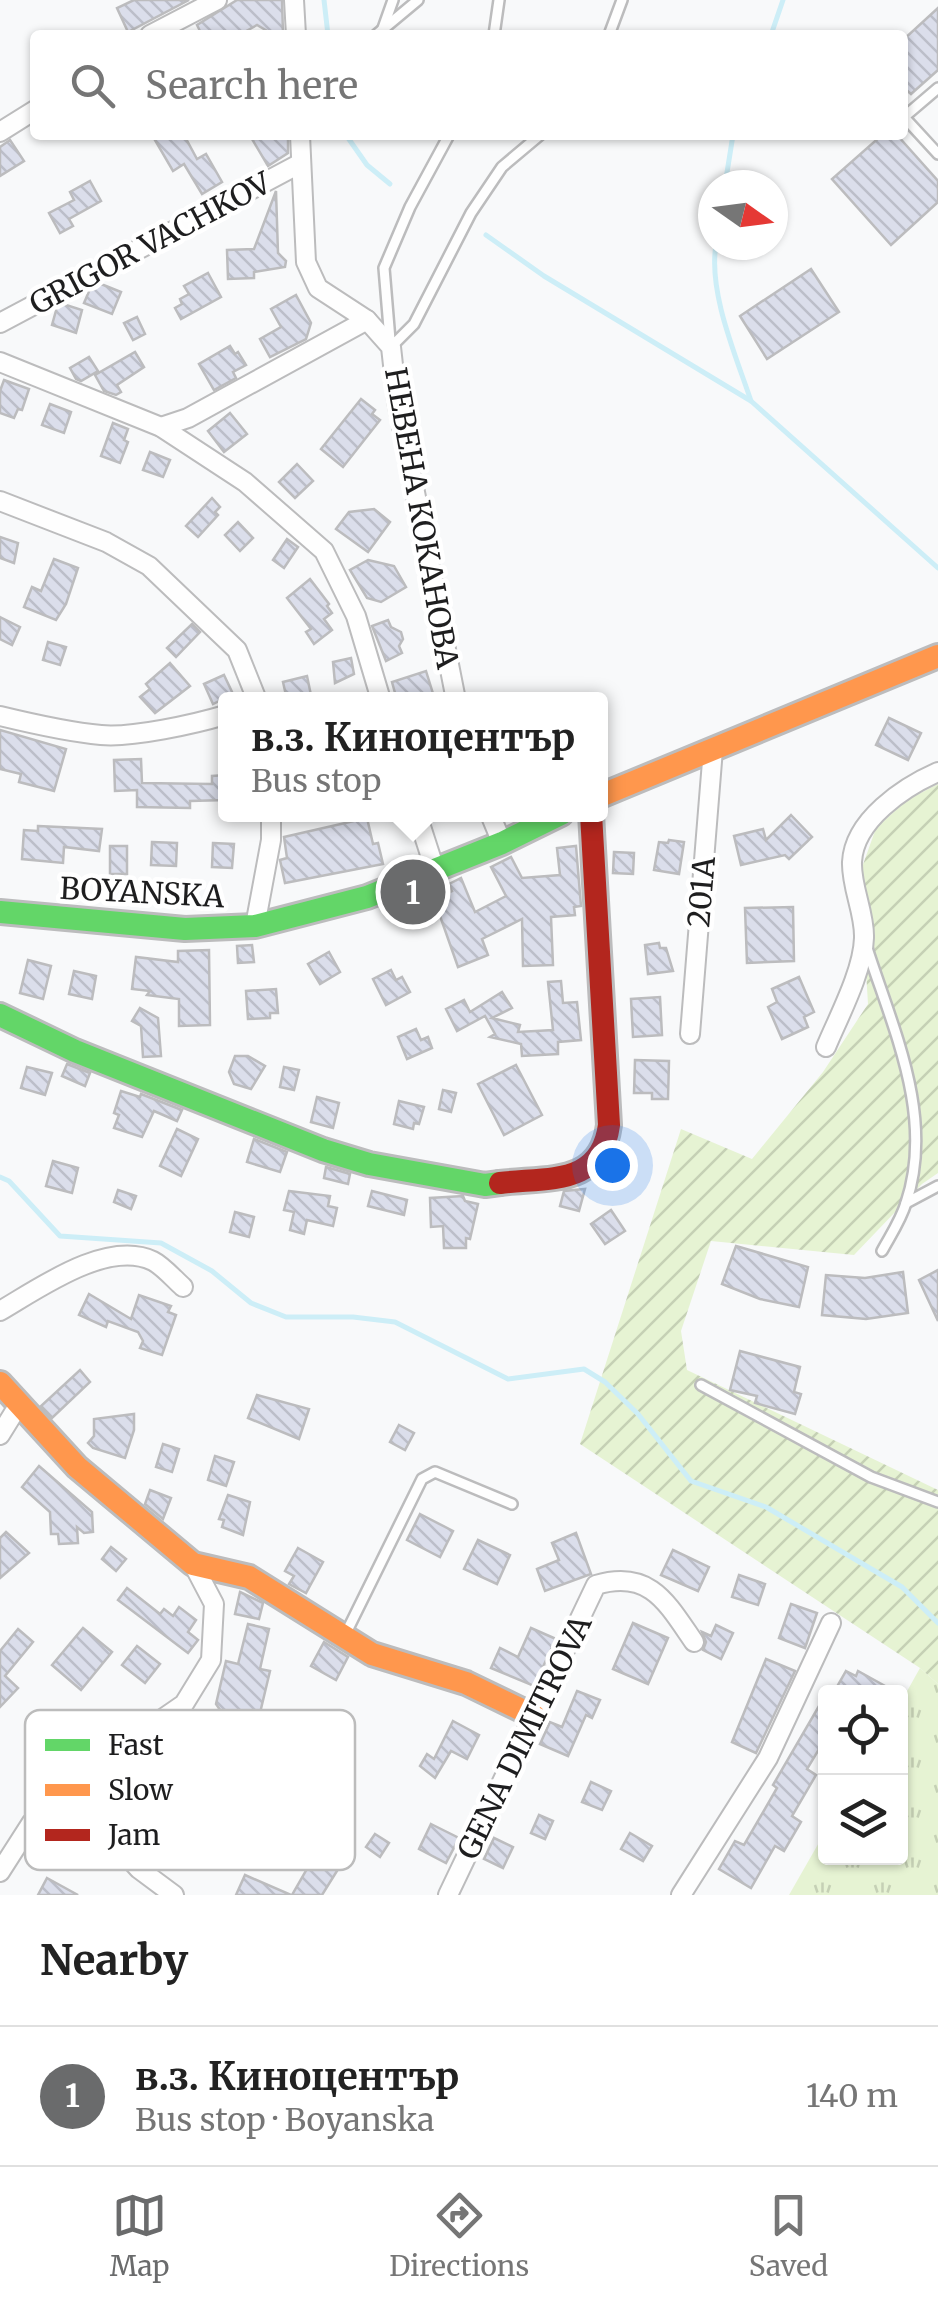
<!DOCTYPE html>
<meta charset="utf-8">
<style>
:root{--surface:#fff;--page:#f6f6f6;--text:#222;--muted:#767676;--line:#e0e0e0;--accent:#6a6b6c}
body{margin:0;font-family:Merriweather,serif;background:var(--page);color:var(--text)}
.controls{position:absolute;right:30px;bottom:30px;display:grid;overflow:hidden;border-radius:10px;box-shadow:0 2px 8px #0004}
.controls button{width:90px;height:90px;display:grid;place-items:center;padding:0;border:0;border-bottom:2px solid var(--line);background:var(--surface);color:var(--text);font:50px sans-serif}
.compass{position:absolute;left:698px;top:170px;width:90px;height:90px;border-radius:50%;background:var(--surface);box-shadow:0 2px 8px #0004;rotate:104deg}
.you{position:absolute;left:612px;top:1165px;width:35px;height:35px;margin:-25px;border:8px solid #fff;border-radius:50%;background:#1a73e8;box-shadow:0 0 0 15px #1a73e833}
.badge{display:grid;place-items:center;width:65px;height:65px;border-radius:50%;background:var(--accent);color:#fff;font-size:32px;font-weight:700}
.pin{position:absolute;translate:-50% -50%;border:5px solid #fff;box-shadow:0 2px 10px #0006}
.popup{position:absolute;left:218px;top:692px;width:390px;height:130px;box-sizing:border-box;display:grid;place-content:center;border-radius:10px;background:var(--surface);filter:drop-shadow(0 2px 8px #0005);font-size:32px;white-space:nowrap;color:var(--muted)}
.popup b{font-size:38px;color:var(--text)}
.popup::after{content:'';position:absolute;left:50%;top:100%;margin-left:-20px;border:20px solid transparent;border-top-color:var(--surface)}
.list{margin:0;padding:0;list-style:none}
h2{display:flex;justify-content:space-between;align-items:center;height:130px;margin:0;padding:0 40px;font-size:42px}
h2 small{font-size:32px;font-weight:400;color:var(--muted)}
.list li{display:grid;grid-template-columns:65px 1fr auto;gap:30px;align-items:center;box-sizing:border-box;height:140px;padding:0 40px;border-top:2px solid var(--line)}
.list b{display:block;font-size:38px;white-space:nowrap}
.list p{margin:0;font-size:32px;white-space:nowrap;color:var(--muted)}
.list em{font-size:32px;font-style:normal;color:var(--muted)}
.icon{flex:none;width:55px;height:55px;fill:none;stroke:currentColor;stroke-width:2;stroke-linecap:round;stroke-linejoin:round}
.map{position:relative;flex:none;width:938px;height:1895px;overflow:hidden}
.search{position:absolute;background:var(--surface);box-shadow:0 2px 8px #0004;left:30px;right:30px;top:30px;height:110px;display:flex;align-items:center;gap:25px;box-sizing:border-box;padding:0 35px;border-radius:10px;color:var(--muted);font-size:38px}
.sheet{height:270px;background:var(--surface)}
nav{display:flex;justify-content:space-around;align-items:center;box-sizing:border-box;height:140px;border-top:2px solid var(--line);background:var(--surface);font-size:28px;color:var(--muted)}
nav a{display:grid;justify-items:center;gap:5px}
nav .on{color:var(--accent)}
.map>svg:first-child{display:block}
</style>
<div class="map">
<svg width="938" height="1895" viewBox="0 0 938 1895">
<defs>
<pattern id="grass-tufts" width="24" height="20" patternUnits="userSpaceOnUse" patternTransform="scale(2.5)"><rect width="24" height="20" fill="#e6f3d3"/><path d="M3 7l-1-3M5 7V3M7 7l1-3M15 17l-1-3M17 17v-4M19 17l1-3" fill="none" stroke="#c5d0b5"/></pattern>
<pattern id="garden-furrows" width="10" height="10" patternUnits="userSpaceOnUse" patternTransform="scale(2.5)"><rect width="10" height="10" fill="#e6f3d3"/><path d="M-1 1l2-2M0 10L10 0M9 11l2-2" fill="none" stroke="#c5d0b5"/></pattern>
<pattern id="building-back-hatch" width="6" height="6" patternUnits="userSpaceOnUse" patternTransform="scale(2.5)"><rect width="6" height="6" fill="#dbdeeb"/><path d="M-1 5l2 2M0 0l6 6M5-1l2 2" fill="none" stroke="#bcbec9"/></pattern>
</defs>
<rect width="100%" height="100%" fill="#f8f9fa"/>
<path fill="url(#grass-tufts)" d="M920,1668L938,1684V1895H789L825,1832L826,1858H900L901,1702Z"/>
<path fill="url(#garden-furrows)" d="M938,784V1173L922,1184L854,1255L711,1241L681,1331L687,1370L938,1490V1684L920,1668L580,1444L681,1129L752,1159L823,1072L868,1004L860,873L876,828L907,800Z"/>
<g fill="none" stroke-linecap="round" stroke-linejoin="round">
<g stroke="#cdeef7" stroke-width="5">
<path d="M324,0L328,35"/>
<path d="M771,35L783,0"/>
<path d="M346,135L367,165L390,184"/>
<path d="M725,185L733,135"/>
<path d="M486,235L544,276L751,401L938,568"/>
<path d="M716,245C708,292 736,356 751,401"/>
<path d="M0,1177L9,1181L60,1236L161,1243L212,1271L251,1303L286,1317H353L395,1322L508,1379L584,1369L605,1382L638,1414L691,1481L766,1507L902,1587L938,1623"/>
</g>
</g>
<g fill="url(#building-back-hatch)" stroke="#bcbcbe" stroke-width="2.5">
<path d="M134,0H189L128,32L117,8Z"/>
<path d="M237,0H282L283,33L274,35L257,25L239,35H202L197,25Z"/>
<path d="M938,8V70L911,94L903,87V40Z"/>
<path d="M152,135H184L197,159L206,154L222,182L202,194L184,164L173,171Z"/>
<path d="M882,135H897L938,181V202L891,245L832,179Z"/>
<path d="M288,138V153L268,166L252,139Z"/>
<path d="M10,140L24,161L0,176V147Z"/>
<path d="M90,181L101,201L69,219L73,226L60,233L49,213L74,200L70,192Z"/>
<path d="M276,191L278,253L286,261L285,267L254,272V278L228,279L227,250L254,249Z"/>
<path d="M811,269L839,312L767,359L740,316Z"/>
<path d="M208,273L221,297L181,319L175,308L182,304L180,299L189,294L184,286Z"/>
<path d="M101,284L121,292L112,314L84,303L90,289Z"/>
<path d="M296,295L311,323L306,339L270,357L260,339L281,327L271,309Z"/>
<path d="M63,304L82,310L76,333L52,325L57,307Z"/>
<path d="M137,317L145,334L133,340L124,323Z"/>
<path d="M230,346L235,354L238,352L246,365L233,372L236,378L214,390L199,364Z"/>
<path d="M135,352L144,367L117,385L121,392L116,395L104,391L95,375Z"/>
<path d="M89,357L98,371L81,381L76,379L70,368Z"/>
<path d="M4,380L29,389L22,410L18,409L14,418L0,413V391Z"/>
<path d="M361,399L375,410L372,414L380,420L343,467L321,449Z"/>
<path d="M50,404L71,412L64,433L42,425Z"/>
<path d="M230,413L247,434L224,452L208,431Z"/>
<path d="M113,423L128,429L124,440L128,442L120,463L101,456Z"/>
<path d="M150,452L170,460L163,477L143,470Z"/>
<path d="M297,464L313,481L295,498L279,482Z"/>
<path d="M212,498L220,507L215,512L218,515L198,537L186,526Z"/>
<path d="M374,509L390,522L368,552L336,529L349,512Z"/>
<path d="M238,522L253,538L240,551L225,535Z"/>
<path d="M0,537L18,543L14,563L0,558Z"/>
<path d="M287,539L298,547L284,568L273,560Z"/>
<path d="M54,559L78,568L66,604L56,620L24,607L32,587L41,591Z"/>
<path d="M368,560L394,566L406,587L381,602L367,598L350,570Z"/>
<path d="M310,579L329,604L327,606L332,613L324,619L332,630L314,644L306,632L311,629L287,598Z"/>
<path d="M0,617L20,627L12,645L0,639Z"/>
<path d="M388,620L391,627L401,632L403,639L399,646L402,653L386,661L372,626Z"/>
<path d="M192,624L200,632L176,657L167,648Z"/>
<path d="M48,642L66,647L60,665L43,660Z"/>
<path d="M351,658L354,674L335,683L333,662Z"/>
<path d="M170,663L190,686L155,713L140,697L150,689L146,684Z"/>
<path d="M426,671L435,700H397L392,682Z"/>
<path d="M224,675L233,694L213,704L204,684Z"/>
<path d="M307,676L312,700H287L283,682Z"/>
<path d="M889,718L921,733L908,760L876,745Z"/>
<path d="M0,730L66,749L54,791L19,782L21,774L0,769Z"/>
<path d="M141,759L142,783L212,784V776L226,775V800L190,801V808L137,807V790L115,791L114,760Z"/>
<path d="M791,815L812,837L789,859L785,855L741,865L734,836L763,829L766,840Z"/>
<path d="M367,818L373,844L378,843L383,864L285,883L280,860L287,858L284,837Z"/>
<path d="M38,826L102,829L99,851L64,847L63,863L22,859L24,830L38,831Z"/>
<path d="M669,840L684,842L679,874L654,870L659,842L668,843Z"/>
<path d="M152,842L177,843L176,866L151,865Z"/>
<path d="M213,843L234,844L232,868L212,867Z"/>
<rect x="110" y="846" width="17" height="28"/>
<path d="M576,846L581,906L574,907L575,915L551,917L553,965L523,966L522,919L482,939L488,955L458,967L434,899L452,891L449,884L461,878L475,912L506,896L491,867L511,857L522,878L560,875L557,848Z"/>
<path d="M614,852L634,853L633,874L613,873Z"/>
<path d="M793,907L794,961L747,963L745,908Z"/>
<path d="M659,943L660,948H666L673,971L648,974L645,945Z"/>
<path d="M252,945L254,962L238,963L237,946Z"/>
<path d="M209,950L210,1025L179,1026V999L147,995L150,991L132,989L136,957L178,962V951Z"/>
<path d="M329,952L340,972L320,984L308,964Z"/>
<path d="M28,960L51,966L43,999L20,993Z"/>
<path d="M391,970L396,980L402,977L410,992L386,1005L373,979Z"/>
<path d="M74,971L96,976L92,999L69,994Z"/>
<path d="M799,977L814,1012L804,1017L808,1027L782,1039L768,1007L777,1002L772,989Z"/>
<path d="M561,981L563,1003L577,1002L581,1040L558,1042V1054L522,1056L521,1044L490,1037L495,1034L485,1016L457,1031L446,1009L464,1000L470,1012L502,992L512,1008L492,1018L520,1025L518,1032L553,1030L548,982Z"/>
<path d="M276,989L278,1013H270V1018L248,1019L246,991Z"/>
<path d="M660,997L662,1035L633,1037L631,999Z"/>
<path d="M140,1008L158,1018L161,1056L143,1057L141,1026L132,1021Z"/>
<path d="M416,1029L421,1040L428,1037L432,1048L407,1059L398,1037Z"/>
<path d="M235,1056H248L265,1066L251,1089L234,1084L229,1072Z"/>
<path d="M635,1060L669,1061L668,1099H652V1093H634Z"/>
<path d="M67,1064L90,1073L85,1086L62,1076Z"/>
<path d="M516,1065L542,1115L504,1135L478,1084Z"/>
<path d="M27,1067L52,1073L45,1095L21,1088Z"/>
<path d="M284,1067L299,1070L294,1090L280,1087Z"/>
<path d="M443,1090L456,1093L451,1112L439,1109Z"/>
<path d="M121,1091L140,1097L141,1094L182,1110L177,1121L154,1111L142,1137L114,1128L119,1115L114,1113Z"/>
<path d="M317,1097L339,1103L333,1128L311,1122Z"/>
<path d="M399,1101L424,1107L419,1124L414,1123L413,1129L394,1124Z"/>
<path d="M177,1129L198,1139L181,1176L160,1166Z"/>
<path d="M254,1139L287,1152L280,1172L247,1162Z"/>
<path d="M53,1161L78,1168L72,1193L46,1186Z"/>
<path d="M326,1167L350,1174L348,1184L324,1178Z"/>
<path d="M585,1189L579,1211L560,1206L564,1191Z"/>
<path d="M118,1190L136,1196L131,1209L114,1202Z"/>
<path d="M289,1191L330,1196L328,1206L337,1208L333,1226L307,1220L304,1234L290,1230L294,1212L284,1210Z"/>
<path d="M372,1191L407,1200L404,1215L368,1206Z"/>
<path d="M463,1196L465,1201L478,1204L470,1239L466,1238V1248H444L443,1226L431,1227L430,1198Z"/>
<path d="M611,1210L625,1231L605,1244L591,1224Z"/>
<path d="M235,1212L254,1217L249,1237L230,1232Z"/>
<path d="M736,1246L808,1267L799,1307L760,1299L722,1284Z"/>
<path d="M938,1270V1321L919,1280Z"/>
<path d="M903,1272L908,1313L866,1319L822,1315L826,1275L865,1278Z"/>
<path d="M89,1294L131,1319L139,1295L171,1306L168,1312L176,1315L162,1355L140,1348L143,1341L138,1332L108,1321L106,1327L79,1315Z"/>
<path d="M740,1351L800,1367L794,1392L801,1394L795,1414L755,1403L757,1396L730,1390Z"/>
<path d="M80,1370L90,1382L52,1418L41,1406Z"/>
<path d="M257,1395L309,1409L299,1439L248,1418Z"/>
<path d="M134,1414V1430L125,1458L93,1448L88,1443L94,1436V1419Z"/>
<path d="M399,1425L414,1433L405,1450L390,1442Z"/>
<path d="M163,1444L179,1449L172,1472L156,1467Z"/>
<path d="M215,1456L234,1462L226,1486L208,1480Z"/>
<path d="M39,1466L92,1512L93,1532L84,1533L77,1527L78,1543L59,1544L58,1534H51L50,1512L22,1487Z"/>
<path d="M150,1490L171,1498L163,1519L145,1504Z"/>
<path d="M228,1495L250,1502L243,1535L222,1527L224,1520L219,1519Z"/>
<path d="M420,1514L453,1531L440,1557L407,1540Z"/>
<path d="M6,1532L29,1553L0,1578V1538Z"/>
<path d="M576,1533L591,1574L545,1591L537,1569L559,1560L552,1543Z"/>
<path d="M478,1540L510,1555L497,1584L464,1569Z"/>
<path d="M111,1547L126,1559L116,1571L102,1559Z"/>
<path d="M298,1548L323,1562L306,1593L289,1584L294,1576L285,1571Z"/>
<path d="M673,1550L709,1567L698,1591L661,1575Z"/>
<path d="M739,1575L765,1584L758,1605L732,1597Z"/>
<path d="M127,1588L160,1614L164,1609L173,1616L179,1607L196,1620L188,1632L198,1640L188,1653L118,1600Z"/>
<path d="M240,1592L263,1603L259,1619L235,1614Z"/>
<path d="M791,1604L817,1613L805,1648L779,1638Z"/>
<path d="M633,1623L668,1638L648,1684L613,1669Z"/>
<path d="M248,1624L269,1629L260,1669L270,1671L260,1713L244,1723L227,1720L216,1704L226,1661L238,1664Z"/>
<path d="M716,1625L733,1633L721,1659L703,1650L706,1642L702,1632L711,1636Z"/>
<path d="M83,1628L112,1652L81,1690L52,1665Z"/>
<path d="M531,1628L556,1639L534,1686L491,1668L500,1648L518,1657Z"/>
<path d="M18,1629L33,1642L5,1676L18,1688L0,1707V1651Z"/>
<path d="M324,1642L348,1657L336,1680L311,1666Z"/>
<path d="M137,1646L160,1664L145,1683L122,1665Z"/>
<path d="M766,1659L795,1671L756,1753L732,1742Z"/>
<path d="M846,1671L856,1676L858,1671L896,1692H834Z"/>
<path d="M577,1691L600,1700L592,1718L586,1715L568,1756L540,1744L550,1722L562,1727Z"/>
<path d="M826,1694V1752L819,1749L807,1769L816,1775L792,1816L801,1822L784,1851L775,1846L751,1888L719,1869L735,1841L744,1845L777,1788L773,1785Z"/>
<path d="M453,1721L479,1735L467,1759L451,1751L435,1778L420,1766L427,1754L434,1759Z"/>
<path d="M161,1735L171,1746L137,1775L143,1782L138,1786L158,1812L150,1842L124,1834L130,1810L106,1781Z"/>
<path d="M591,1782L611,1791L602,1810L582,1802Z"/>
<path d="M267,1803L285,1823L252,1853L234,1833Z"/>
<path d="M201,1813L216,1830L198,1847L183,1830Z"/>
<path d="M539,1815L553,1821L545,1839L531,1833Z"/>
<path d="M431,1824L459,1838L446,1863L419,1849Z"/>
<path d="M630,1833L652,1846L643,1861L621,1849Z"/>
<path d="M64,1834L82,1848L69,1865L51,1851Z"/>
<path d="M375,1834L389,1843L380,1857L366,1847Z"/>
<path d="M494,1838L513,1847L503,1868L484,1859Z"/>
<path d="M323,1841L347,1855L322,1895H292Z"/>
<path d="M245,1875L291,1895H236Z"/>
<path d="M47,1878L78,1895H38Z"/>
</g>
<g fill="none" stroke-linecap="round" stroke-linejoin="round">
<g stroke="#bcbcbd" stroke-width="14">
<g id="lane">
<path d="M382,31L393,0"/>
<path d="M376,35L418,0"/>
<path d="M494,35L499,0"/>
<path d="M609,35L622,0"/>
<path d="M938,88L904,117L938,154"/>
<path d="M390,340L384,268L410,207L449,135"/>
<path d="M391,347L414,324L471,213L502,167L540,135"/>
<path d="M867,948C893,1029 935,1117 906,1203C901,1220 890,1236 882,1251"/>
<path d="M906,1203L938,1186"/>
<path d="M701,1385L871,1477L938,1502"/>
<path d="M346,1633L422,1479L435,1472L512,1504"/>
</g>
</g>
<g stroke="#bcbcbd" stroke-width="22">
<g id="street">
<path d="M294,0L296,35"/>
<path d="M150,35L217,0"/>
<path d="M0,132L35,110"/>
<path d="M300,135L306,262L318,288L367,320L391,347L397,401L456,700"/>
<path d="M0,323L301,163"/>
<path d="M0,362L161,427L245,482L324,551L356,616L381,700"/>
<path d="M161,427L188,418L367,320"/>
<path d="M0,501L106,542L149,566L237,650L257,700"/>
<path d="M0,716C33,724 67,732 101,735C132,738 195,724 225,715"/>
<path d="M417,814L435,870"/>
<path d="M490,814L502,843"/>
<path d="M255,926L271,840V814"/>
<path d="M690,1034L713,749"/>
<path d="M826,1047C839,1016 863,971 864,938C865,913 851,887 852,862C854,820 904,787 938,772"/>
<path d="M0,1311C38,1289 107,1239 153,1261C163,1266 174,1279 183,1287"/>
<path d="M0,1435L18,1406"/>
<path d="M68,1791L139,1869L174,1895"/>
<path d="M0,1872L32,1822L110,1755L184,1704L211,1660L214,1604L193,1564"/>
<path d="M448,1895L596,1585C650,1569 667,1603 694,1642"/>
<path d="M681,1895L768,1758L831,1623"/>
</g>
</g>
<g stroke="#bcbcbd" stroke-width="28">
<g id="fast">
<path d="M0,912L185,929L255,926L367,897L502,843L561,814"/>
<path d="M0,1015L75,1051L323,1150L369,1164L485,1185L500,1183"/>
</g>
</g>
<g stroke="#bcbcbd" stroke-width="28">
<g id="slow">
<path d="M600,796L938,656"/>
<path d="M0,1383L77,1467L193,1564L249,1577L372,1654L466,1683L534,1716"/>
</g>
</g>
<g stroke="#bcbcbd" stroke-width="28">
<path id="jam" d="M500,1183C549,1177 601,1186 609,1125L591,814"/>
</g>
<use href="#lane" stroke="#fefefe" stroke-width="9"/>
<use href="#street" stroke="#fefefe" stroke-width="18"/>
<use href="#fast" stroke="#63d668" stroke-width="22"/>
<use href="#slow" stroke="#ff974d" stroke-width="22"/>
<use href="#jam" stroke="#b3261e" stroke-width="22"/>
</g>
<g text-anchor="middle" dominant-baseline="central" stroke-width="9" stroke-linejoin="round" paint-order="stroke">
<g font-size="30" fill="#1e1e1f" stroke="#fff">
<text transform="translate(150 243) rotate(-28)">GRIGOR VACHKOV</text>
<text transform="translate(422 518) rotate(80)">НЕВЕНА КОКАНОВА</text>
<text transform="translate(142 892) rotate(3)">BOYANSKA</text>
<text transform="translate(701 892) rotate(-85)">201А</text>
<text transform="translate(524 1737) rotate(-64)">GENA DIMITROVA</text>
</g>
</g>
<rect x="25" y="1710" width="330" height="160" rx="15" fill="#fff" stroke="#bcbcbc" stroke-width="2.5"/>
<rect x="45" y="1739" width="45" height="12" fill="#63d668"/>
<rect x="45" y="1784" width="45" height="12" fill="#ff974d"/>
<rect x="45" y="1829" width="45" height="12" fill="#b3261e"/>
<g font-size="28" fill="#1e1e1f">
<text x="108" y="1755">Fast</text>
<text x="108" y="1800">Slow</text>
<text x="108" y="1845">Jam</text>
</g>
</svg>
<div class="controls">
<button><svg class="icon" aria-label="locate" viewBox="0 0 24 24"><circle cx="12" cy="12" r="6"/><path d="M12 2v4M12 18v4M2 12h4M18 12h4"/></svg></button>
<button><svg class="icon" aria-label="layers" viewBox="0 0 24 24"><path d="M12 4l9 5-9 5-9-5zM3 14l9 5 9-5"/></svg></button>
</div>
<svg class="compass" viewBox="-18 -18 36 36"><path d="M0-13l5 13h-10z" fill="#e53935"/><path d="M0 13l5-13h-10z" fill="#767676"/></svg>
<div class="you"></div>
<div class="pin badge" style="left:413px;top:892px">1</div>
<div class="popup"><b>в.з. Киноцентър</b>Bus stop</div>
<div class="search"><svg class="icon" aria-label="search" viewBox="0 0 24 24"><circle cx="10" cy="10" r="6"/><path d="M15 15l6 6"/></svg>Search here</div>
</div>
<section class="sheet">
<h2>Nearby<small></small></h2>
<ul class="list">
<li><span class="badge">1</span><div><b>в.з. Киноцентър</b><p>Bus stop · Boyanska</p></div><em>140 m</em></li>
</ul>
</section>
<nav>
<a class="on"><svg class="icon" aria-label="map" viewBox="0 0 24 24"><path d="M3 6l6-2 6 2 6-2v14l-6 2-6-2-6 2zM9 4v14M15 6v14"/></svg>Map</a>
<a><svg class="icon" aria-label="directions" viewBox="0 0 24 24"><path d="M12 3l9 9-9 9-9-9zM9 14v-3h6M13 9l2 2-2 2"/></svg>Directions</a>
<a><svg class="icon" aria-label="saved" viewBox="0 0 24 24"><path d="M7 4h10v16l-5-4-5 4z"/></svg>Saved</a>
</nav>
